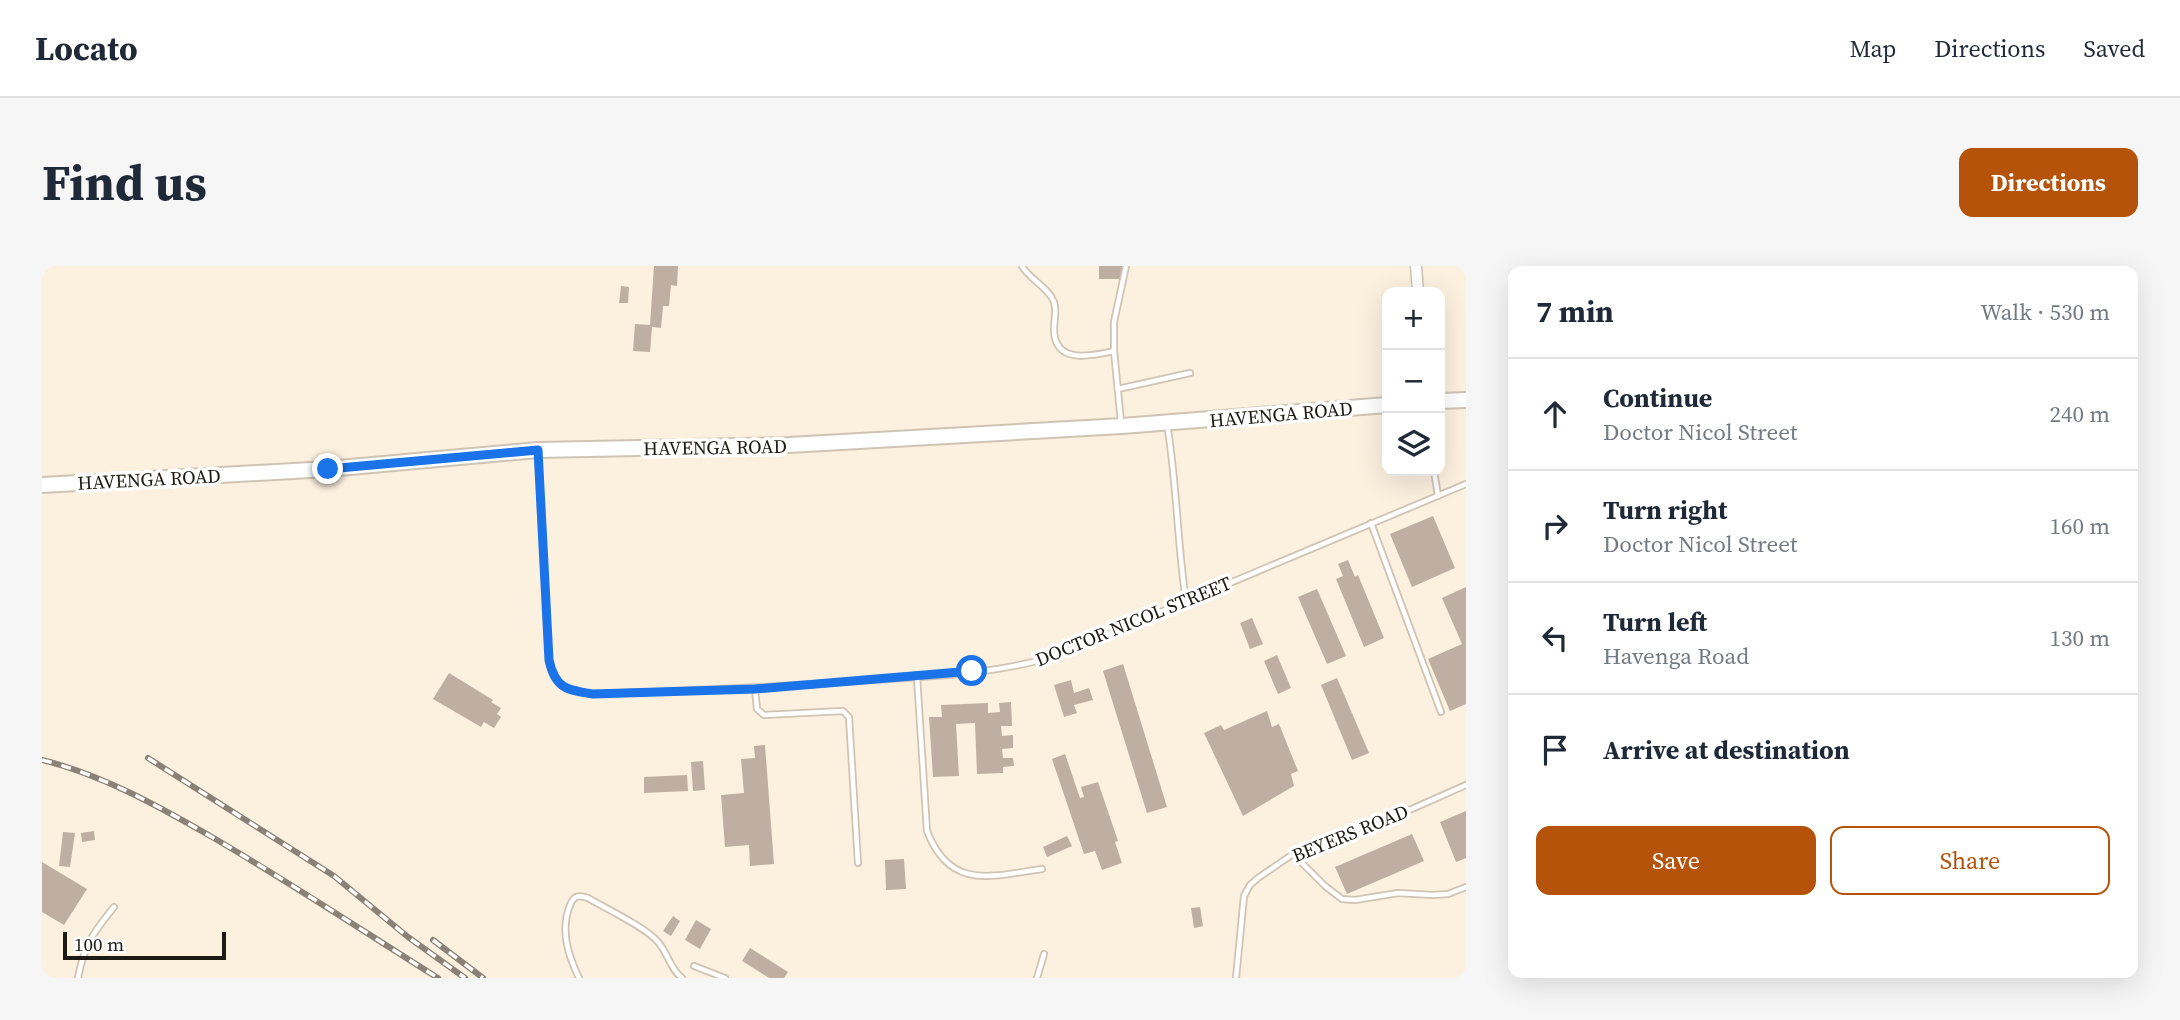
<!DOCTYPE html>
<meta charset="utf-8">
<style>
:root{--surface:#fff;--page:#f6f6f7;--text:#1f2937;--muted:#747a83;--line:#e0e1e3;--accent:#b45309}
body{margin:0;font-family:"Source Serif 4",serif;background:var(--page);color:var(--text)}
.controls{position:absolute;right:21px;top:21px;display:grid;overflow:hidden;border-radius:14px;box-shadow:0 7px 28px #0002}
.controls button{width:63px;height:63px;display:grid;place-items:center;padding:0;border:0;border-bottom:2px solid var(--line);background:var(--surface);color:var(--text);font:35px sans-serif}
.scale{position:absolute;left:21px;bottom:18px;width:163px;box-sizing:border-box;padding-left:7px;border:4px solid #1e1a14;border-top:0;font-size:19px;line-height:24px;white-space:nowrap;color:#1e1a14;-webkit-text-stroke:5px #fff;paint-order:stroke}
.stop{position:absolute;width:21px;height:21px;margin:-16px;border:5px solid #1a73e8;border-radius:50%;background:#fff}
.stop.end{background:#1a73e8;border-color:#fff;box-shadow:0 2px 7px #0008}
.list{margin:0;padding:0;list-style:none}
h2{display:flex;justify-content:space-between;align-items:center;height:91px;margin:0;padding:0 28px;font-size:30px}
h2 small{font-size:23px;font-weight:400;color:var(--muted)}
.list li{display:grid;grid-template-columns:46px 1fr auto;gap:21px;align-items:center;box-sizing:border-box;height:112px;padding:0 28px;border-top:2px solid var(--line)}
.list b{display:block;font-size:26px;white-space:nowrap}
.list p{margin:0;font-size:23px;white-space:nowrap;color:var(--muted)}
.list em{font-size:23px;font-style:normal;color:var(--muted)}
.actions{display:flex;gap:14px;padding:21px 28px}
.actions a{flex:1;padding:16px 0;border:2px solid var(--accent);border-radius:14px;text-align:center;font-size:24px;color:var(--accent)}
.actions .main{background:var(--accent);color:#fff}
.icon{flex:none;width:38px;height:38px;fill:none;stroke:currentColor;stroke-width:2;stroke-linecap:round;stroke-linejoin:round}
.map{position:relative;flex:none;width:1424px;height:712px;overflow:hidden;border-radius:14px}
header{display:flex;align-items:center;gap:42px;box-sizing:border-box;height:98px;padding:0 35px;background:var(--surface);border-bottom:2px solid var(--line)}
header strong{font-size:33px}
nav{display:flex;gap:38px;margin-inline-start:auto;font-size:24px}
.intro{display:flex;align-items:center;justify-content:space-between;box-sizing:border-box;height:168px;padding:0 42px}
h1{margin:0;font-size:49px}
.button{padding:18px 32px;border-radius:14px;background:var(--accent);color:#fff;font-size:24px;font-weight:700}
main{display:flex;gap:42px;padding:0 42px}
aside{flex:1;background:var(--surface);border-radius:14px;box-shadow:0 7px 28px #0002}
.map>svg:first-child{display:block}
</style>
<header>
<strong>Locato</strong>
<nav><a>Map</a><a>Directions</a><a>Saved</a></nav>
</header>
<div class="intro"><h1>Find us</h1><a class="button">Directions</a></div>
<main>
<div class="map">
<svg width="1424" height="712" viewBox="0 0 1424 712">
<rect width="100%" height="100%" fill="#fcf0df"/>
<g fill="#bfafa2">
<path d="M612,0H636L635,20L629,19L627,40H621L619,62L610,61L608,86L591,85L593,58L608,59Z"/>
<rect x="1057" y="0" width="23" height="13"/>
<path d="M579,20L587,21L586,37H577Z"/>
<path d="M1391,250L1413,302L1370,321L1348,268Z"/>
<path d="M1306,294L1313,311L1316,309L1342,372L1322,381L1294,313L1301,310L1296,298Z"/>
<path d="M1424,321V438L1408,445L1386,393L1420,378L1400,332Z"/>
<path d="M1275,323L1304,390L1285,398L1256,331Z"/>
<path d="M1210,352L1221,378L1208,383L1198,357Z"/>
<path d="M1235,389L1249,422L1236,428L1222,395Z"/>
<path d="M1081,398L1125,541L1105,547L1061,405Z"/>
<path d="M407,407L451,434L449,436L459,442L455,448L459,451L452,462L442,456L439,461L391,433Z"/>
<path d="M1295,412L1327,487L1310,494L1279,419Z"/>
<path d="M1029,414L1032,427L1047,422L1051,434L1032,439L1035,447L1022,451L1012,419Z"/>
<path d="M969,436L970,460H959L960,470L971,469V482L960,483L961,492H971L972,500L961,501V507L935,508L933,457L914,458L917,510L891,511L887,451H900L899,439L946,437V447L958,446L957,437Z"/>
<path d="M1225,445L1230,461L1237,458L1256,505L1249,508L1252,520L1201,550L1162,467L1179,459L1182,464Z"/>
<path d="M723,479L732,598L708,600L707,579L683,581L679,529L702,527L699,493L713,492L712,480Z"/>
<path d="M1023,488L1038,532L1042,531L1039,521L1056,516L1076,575L1073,576L1080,597L1060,604L1053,585L1042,588L1010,493Z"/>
<path d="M661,495L663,524L651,525L649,496Z"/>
<path d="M645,509L646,525L602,527V511Z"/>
<path d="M1424,545V592L1414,596L1398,556Z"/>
<path d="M52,565L53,574L40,576L39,567Z"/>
<path d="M21,566L33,567L28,601L17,600Z"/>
<path d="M1370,568L1382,595L1305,628L1293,601Z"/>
<path d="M1025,570L1030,580L1005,591L1001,581Z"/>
<path d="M862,593L864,623L844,624L843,594Z"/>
<path d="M0,596L45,623L22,659L0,646Z"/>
<path d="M1158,641L1161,660L1152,662L1149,642Z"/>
<path d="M631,650L638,655L629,670L621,665Z"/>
<path d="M654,654L669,663L658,683L643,674Z"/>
<path d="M708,682L746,706L742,712H727L700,695Z"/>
</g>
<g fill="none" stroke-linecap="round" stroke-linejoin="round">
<g stroke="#cfc4b4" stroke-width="8">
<g id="lane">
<path d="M980,0C988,14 1006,21 1012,36C1015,45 1012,54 1012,63C1012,99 1050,90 1072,85"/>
<path d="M1076,123L1148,107"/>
<path d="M1079,156L1072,85V56L1084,0"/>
<path d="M1125,158C1135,217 1135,276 1144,335"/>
<path d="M496,188L507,394C513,422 525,424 551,428C644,425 737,421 830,414C892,410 956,408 1016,389L1424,218"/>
<path d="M1392,205L1396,230"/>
<path d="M1329,257L1399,446"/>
<path d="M875,411L885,565C908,625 950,610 1000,603"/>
<path d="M713,423L715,443L722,449L801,445L807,451L816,597"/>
<path d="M1251,588L1283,620L1300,633L1313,634L1356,627L1391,629L1406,628L1424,621"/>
<path d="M652,700L683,712"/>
<path d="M36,712C42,679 51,667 72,641"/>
<path d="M537,712C526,689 518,664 528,639C532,629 537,629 546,632C563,642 605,662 616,676C626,687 628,703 640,712"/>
<path d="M995,712L1002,688"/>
<path d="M1194,712L1202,630L1208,619L1216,612L1251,588L1372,542L1424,519"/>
</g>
</g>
<g stroke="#cfc4b4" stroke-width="13">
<path id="street" d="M1374,0L1376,26"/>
</g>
<g stroke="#cfc4b4" stroke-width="18">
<g id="secondary">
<path d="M1398,135L1424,134"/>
<path d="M0,219L286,203L496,184L747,179L1080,160L1345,139"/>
</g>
</g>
<use href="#lane" stroke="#fff" stroke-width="4.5"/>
<use href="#street" stroke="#fff" stroke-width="10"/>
<use href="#secondary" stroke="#fff" stroke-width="14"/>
<g stroke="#8a8277" stroke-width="6">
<g id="rail">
<path d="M106,492L292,610L366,671L423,712"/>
<path d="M0,494C61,509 116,540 170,571C247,616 321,665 396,712"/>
<path d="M391,674L441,712"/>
</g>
</g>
<use href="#rail" stroke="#fff" stroke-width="3.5" stroke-dasharray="10" stroke-linecap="butt"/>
</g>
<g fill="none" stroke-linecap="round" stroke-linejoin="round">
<path stroke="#1a73e8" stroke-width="9" d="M286,203L496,184L507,394C513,422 524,424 551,428L713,423L930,405"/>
</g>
<g text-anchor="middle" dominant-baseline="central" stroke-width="7" stroke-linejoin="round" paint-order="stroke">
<g font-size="19" fill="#1e1a14" stroke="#fff">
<text transform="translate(1239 148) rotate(-5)">HAVENGA ROAD</text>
<text transform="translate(673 181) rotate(-1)">HAVENGA ROAD</text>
<text transform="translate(107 213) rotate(-3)">HAVENGA ROAD</text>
<text transform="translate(1091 355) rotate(-22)">DOCTOR NICOL STREET</text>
<text transform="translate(1308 567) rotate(-22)">BEYERS ROAD</text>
</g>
</g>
</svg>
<div class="controls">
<button>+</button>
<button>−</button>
<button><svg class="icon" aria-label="layers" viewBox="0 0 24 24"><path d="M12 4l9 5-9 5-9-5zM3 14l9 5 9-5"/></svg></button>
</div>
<div class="scale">100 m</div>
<div class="stop" style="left:930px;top:405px"></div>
<div class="stop end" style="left:286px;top:203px"></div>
</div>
<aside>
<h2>7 min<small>Walk · 530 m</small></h2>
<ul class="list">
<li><svg class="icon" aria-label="ahead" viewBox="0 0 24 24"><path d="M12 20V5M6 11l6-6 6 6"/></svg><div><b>Continue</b><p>Doctor Nicol Street</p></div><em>240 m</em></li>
<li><svg class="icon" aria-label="right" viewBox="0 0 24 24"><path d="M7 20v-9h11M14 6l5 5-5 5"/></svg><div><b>Turn right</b><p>Doctor Nicol Street</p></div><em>160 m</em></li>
<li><svg class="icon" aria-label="left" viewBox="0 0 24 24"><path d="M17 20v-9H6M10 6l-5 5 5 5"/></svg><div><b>Turn left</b><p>Havenga Road</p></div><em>130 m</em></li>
<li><svg class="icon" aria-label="arrive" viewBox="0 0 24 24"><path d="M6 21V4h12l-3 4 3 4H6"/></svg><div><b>Arrive at destination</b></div></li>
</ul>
<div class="actions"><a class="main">Save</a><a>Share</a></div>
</aside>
</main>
